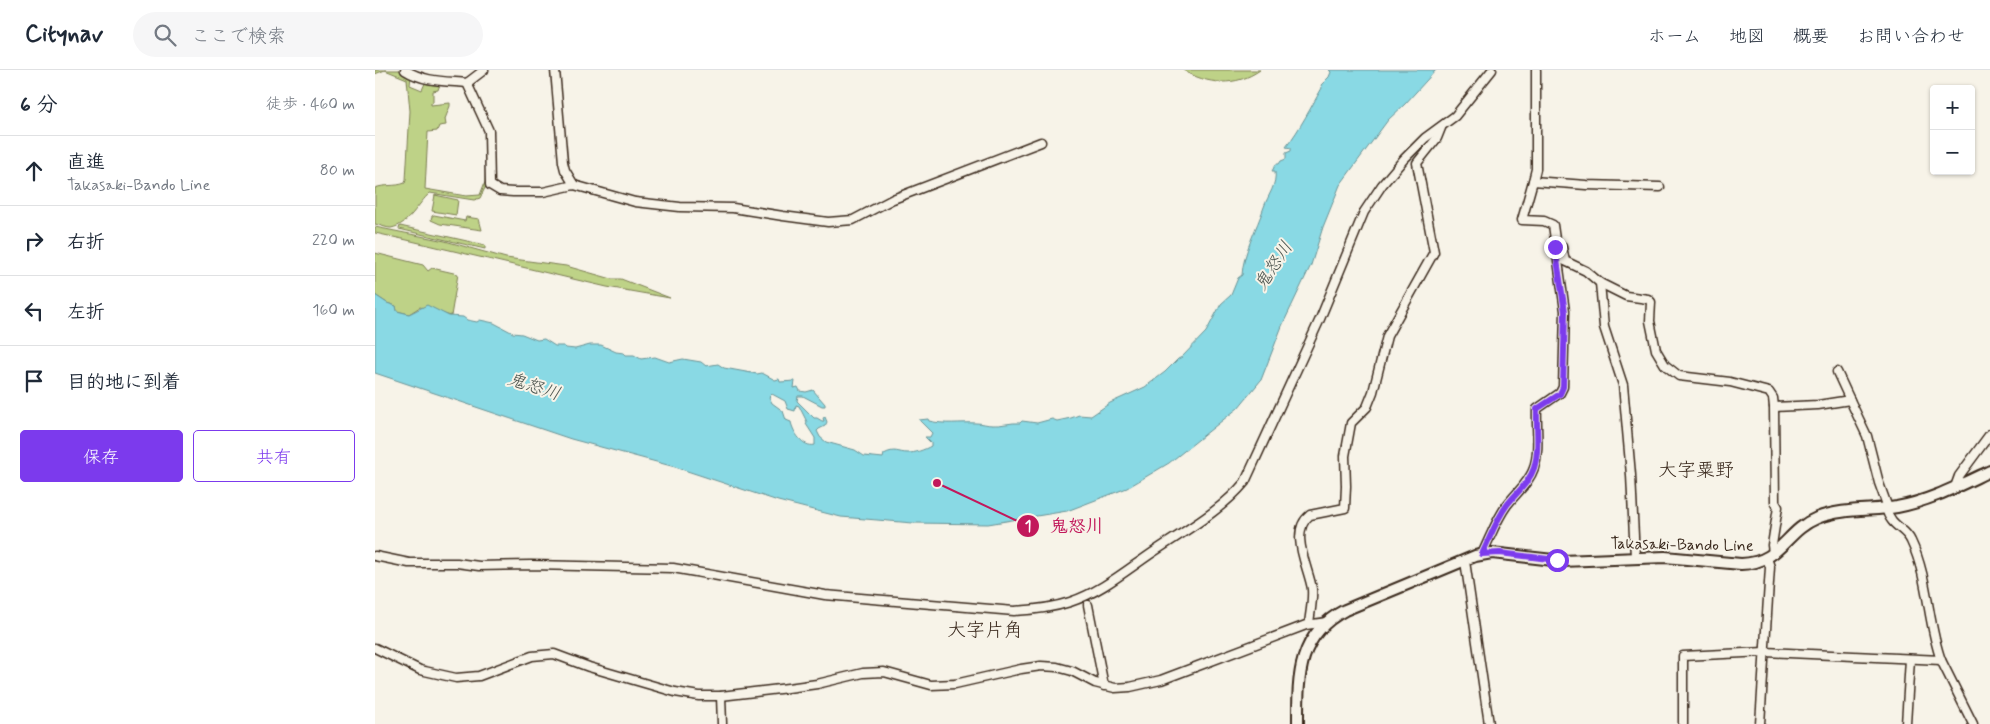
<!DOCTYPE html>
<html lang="ja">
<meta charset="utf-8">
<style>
:root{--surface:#fff;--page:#f6f6f7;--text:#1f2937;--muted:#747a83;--line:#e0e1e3;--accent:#7c3aed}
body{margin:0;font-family:Mynerve,"Klee One",sans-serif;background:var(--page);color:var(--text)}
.controls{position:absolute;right:15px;top:15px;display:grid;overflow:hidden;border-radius:5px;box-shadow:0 1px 4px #0004}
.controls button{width:45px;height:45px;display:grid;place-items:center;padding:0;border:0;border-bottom:1px solid var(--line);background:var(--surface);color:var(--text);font:25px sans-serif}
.stop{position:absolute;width:15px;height:15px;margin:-11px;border:4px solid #7c3aed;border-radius:50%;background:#fff}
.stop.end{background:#7c3aed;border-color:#fff;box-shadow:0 1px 5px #0008}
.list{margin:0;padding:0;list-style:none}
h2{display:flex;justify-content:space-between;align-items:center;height:65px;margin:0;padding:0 20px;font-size:21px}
h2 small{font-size:16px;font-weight:400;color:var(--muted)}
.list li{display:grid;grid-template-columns:32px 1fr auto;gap:15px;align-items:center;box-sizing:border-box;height:70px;padding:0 20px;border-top:1px solid var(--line)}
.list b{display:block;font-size:19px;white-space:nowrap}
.list p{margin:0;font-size:16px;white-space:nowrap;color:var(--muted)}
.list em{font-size:16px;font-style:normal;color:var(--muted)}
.actions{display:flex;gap:10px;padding:15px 20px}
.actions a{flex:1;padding:11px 0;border:1px solid var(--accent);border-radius:5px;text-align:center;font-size:18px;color:var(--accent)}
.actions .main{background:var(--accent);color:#fff}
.icon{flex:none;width:28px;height:28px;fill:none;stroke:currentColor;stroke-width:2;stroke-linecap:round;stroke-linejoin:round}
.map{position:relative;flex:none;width:1615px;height:654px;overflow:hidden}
header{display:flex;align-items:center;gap:30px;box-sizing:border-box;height:70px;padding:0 25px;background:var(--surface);border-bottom:1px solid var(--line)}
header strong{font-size:24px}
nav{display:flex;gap:28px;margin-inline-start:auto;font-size:18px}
.search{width:350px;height:45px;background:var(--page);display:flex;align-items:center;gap:12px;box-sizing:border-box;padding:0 18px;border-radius:28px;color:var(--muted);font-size:19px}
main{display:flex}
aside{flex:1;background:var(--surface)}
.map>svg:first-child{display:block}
</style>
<header>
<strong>Citynav</strong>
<div class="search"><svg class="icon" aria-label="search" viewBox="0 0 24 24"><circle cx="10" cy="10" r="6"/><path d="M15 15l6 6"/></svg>ここで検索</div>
<nav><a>ホーム</a><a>地図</a><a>概要</a><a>お問い合わせ</a></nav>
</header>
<main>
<aside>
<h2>6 分<small>徒歩 · 460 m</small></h2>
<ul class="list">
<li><svg class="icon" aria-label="ahead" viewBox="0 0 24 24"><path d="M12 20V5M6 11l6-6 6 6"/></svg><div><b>直進</b><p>Takasaki-Bando Line</p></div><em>80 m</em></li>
<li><svg class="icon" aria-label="right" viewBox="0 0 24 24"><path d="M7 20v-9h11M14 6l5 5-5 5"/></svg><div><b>右折</b></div><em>220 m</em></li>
<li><svg class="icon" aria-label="left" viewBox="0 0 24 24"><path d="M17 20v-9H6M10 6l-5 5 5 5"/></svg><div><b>左折</b></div><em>160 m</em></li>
<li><svg class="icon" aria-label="arrive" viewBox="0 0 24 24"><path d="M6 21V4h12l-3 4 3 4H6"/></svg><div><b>目的地に到着</b></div></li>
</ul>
<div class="actions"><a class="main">保存</a><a>共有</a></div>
</aside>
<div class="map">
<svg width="1615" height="654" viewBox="0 0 1615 654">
<rect width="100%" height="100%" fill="#f7f3e8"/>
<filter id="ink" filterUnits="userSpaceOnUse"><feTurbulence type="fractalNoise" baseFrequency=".02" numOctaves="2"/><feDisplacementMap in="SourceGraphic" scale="10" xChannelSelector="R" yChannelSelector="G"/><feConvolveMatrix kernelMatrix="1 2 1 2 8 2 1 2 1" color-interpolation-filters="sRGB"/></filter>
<g filter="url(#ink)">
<g fill="#bed287" stroke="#7c7e52">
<path d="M0,0H26L36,6L35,15L47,20L51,11L80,16L65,14L63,20L58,21V32L56,33V35L75,33V36L70,49L71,55L64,56L62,61L53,62L50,119L91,126L105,125L110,112L111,79L112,114L105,128L99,130L55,123C43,133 34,155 16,158C11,158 5,155 0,154V118C10,114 20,117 30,113L31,110L35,41L32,9L10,0L0,4Z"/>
<path d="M808,0H885C861,17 832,15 808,0Z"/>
<path d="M60,125L83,130L81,145L57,141Z"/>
<path d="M59,145L90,151L91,147L104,149L107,160L65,154L56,150L57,146Z"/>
<path d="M25,156L110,175V179L24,159Z"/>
<path d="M0,157L70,171L131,188L191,196L237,209H246L295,228L232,217L32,170L0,163Z"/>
<path d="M0,183L48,195L53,201L57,198L83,204L76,246L45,237L34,244L22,241L21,236L12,233L0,225Z"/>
</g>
<path fill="#89d9e4" stroke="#6a9395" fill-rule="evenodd" d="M954,0H1061L1030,34L1013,50L965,115L948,157L936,195L907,256L886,310L863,338L794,393L752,418L692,441L613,454L538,453L466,447L403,431L300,397L196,369L0,303V225L12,233L21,236L22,241L34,244L52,235L74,246L88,247L92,250L102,252L105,250L119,253L138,263L147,264L162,270L169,269L180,276H189L191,278L200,279L215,275H226L241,282L249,283L251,285H259L266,289L280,287L294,292L308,289L326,292L331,296L343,294L349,298L382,304L387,303L400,310L404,309L405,312L420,311L419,318L423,317L425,321L431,322L438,320L450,334V336H447L428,326H423L422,331L439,348H442L447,351H449L448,348L450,347L452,352L450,356L444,359L442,361L445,367L451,372L480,380L489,386L508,388L509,384C520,378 523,383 533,383C540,383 549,380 556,376V373L550,367H555L557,363L544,350L553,349L554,351C570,355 585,352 601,353C607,353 612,355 617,355C626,356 636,352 645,353L647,351L662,353L677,349L682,351L696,348L704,345L716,346L735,333L770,317L790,302L803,289L807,287L831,262L846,234L856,225L863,208L867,205C868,183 882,158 889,137C893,125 902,115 900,101H897L901,94H904L906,91L911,89V83L916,81V78L911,77C925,59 936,37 947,18L946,15L954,7L956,2ZM397,324L410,331L413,339L420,341L421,335L424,336L432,352L431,354L440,368V375C428,378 418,362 416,352L411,350L408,341L397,333L394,327Z"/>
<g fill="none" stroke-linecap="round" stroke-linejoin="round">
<g stroke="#3b2a1e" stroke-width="11">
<g id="minor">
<path d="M30,0C49,12 70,11 92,13L109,0"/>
<path d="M180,0L188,92L190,100L199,115"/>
<path d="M1161,0V99L1158,111L1211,115L1285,117"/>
<path d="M92,13L114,61L115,115L125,121L138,122H168L199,115L260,132L305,137L358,138L408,146L453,152L478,150L518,129L666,72"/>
<path d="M1180,177H1187L1190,191L1211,201L1225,213L1251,226L1273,229L1276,232L1275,251L1281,280L1290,295L1304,306L1355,312L1394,322L1398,328L1399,337L1400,432L1403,437L1397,475L1398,483"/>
<path d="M1225,213L1229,257L1248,315L1256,405L1260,487"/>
<path d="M1462,302L1475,330"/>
<path d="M1399,337L1443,335L1475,330L1492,366L1504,413L1513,438"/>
<path d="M1580,417L1584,406L1615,364"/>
<path d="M1511,438C1516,458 1530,457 1536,471C1554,509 1552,551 1566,590"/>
<path d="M1107,484C1115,468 1121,450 1132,435C1141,423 1154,413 1159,398C1165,379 1161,358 1162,339L1185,323L1188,317L1190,241L1178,155L1169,151L1147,150L1158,111"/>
<path d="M0,486L34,493H82L104,496L156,495L298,498L450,525L639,541C658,540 677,538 695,532C726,522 753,499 780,481C811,460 846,441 870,412L945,249L989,142L1007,115L1029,89L1050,68L1080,46L1117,0"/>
<path d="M1090,491L1114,654"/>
<path d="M713,535L729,616"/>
<path d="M934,554C935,543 938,531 937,519C934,498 913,462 935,445L970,438L971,416L970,386L976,353L992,337L998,322L1012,266L1059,182L1042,93L1062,68L1066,58"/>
<path d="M0,578L45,600L81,608L104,606L157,586L179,584L214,597L300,622L324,626H346L413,618L442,614L488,603L509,602L556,615L580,614L646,599L666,596L682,597L697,601L720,613L740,618L755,617L786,610L931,555L952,552"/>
<path d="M346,626L347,654"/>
<path d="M1308,654V586L1390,582L1566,590L1598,654"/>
<path d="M1385,654L1395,497L1392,488"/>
<path d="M1531,654L1535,589"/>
</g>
</g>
<g stroke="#3b2a1e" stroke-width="14">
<path id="major" d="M923,654C923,607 922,565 970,540L1100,486L1117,483L1187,491L1290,487L1366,494C1406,493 1410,461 1442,448C1467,438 1496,441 1522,437C1555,431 1585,415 1615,401"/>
</g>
<use href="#minor" stroke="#f7f3e8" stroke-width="8"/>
<use href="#major" stroke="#f7f3e8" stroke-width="10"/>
</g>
</g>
<g fill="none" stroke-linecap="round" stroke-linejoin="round" filter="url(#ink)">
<path stroke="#7c3aed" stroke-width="6" d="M1180,177L1190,242L1188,317L1185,324L1162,339C1161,358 1165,379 1159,398C1154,413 1141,423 1132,435C1121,450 1115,468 1107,484L1125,483L1182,490"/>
</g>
<g text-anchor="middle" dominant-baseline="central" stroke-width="4" stroke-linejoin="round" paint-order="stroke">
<g font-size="16" fill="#3b2a1e" stroke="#f7f3e8">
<text transform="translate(1307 475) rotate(1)">Takasaki-Bando Line</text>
</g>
<g font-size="18" font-style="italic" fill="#4e5650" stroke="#f7f3e8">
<text transform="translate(899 196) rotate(-57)">鬼怒川</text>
<text transform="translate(159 317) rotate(18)">鬼怒川</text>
</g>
<g font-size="19" fill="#3b2a1e" stroke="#f7f3e8">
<text x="1321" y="400">大字粟野</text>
<text x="610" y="560">大字片角</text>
</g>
</g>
<path fill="none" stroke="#c2185b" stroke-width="2" d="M562 413L653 456"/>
<g fill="#c2185b" stroke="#f7f3e8" stroke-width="2">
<circle cx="562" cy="413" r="5"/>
<circle cx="653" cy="456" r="12"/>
</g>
<g font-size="15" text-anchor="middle" font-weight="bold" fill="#fff">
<text x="653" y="461">1</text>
</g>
<g font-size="18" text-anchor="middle" font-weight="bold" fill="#c2185b" stroke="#f7f3e8" stroke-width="4" stroke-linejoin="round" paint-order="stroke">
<text x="702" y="462">鬼怒川</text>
</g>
</svg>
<div class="controls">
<button>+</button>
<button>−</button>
</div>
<div class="stop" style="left:1182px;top:490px"></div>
<div class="stop end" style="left:1180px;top:177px"></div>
</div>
</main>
